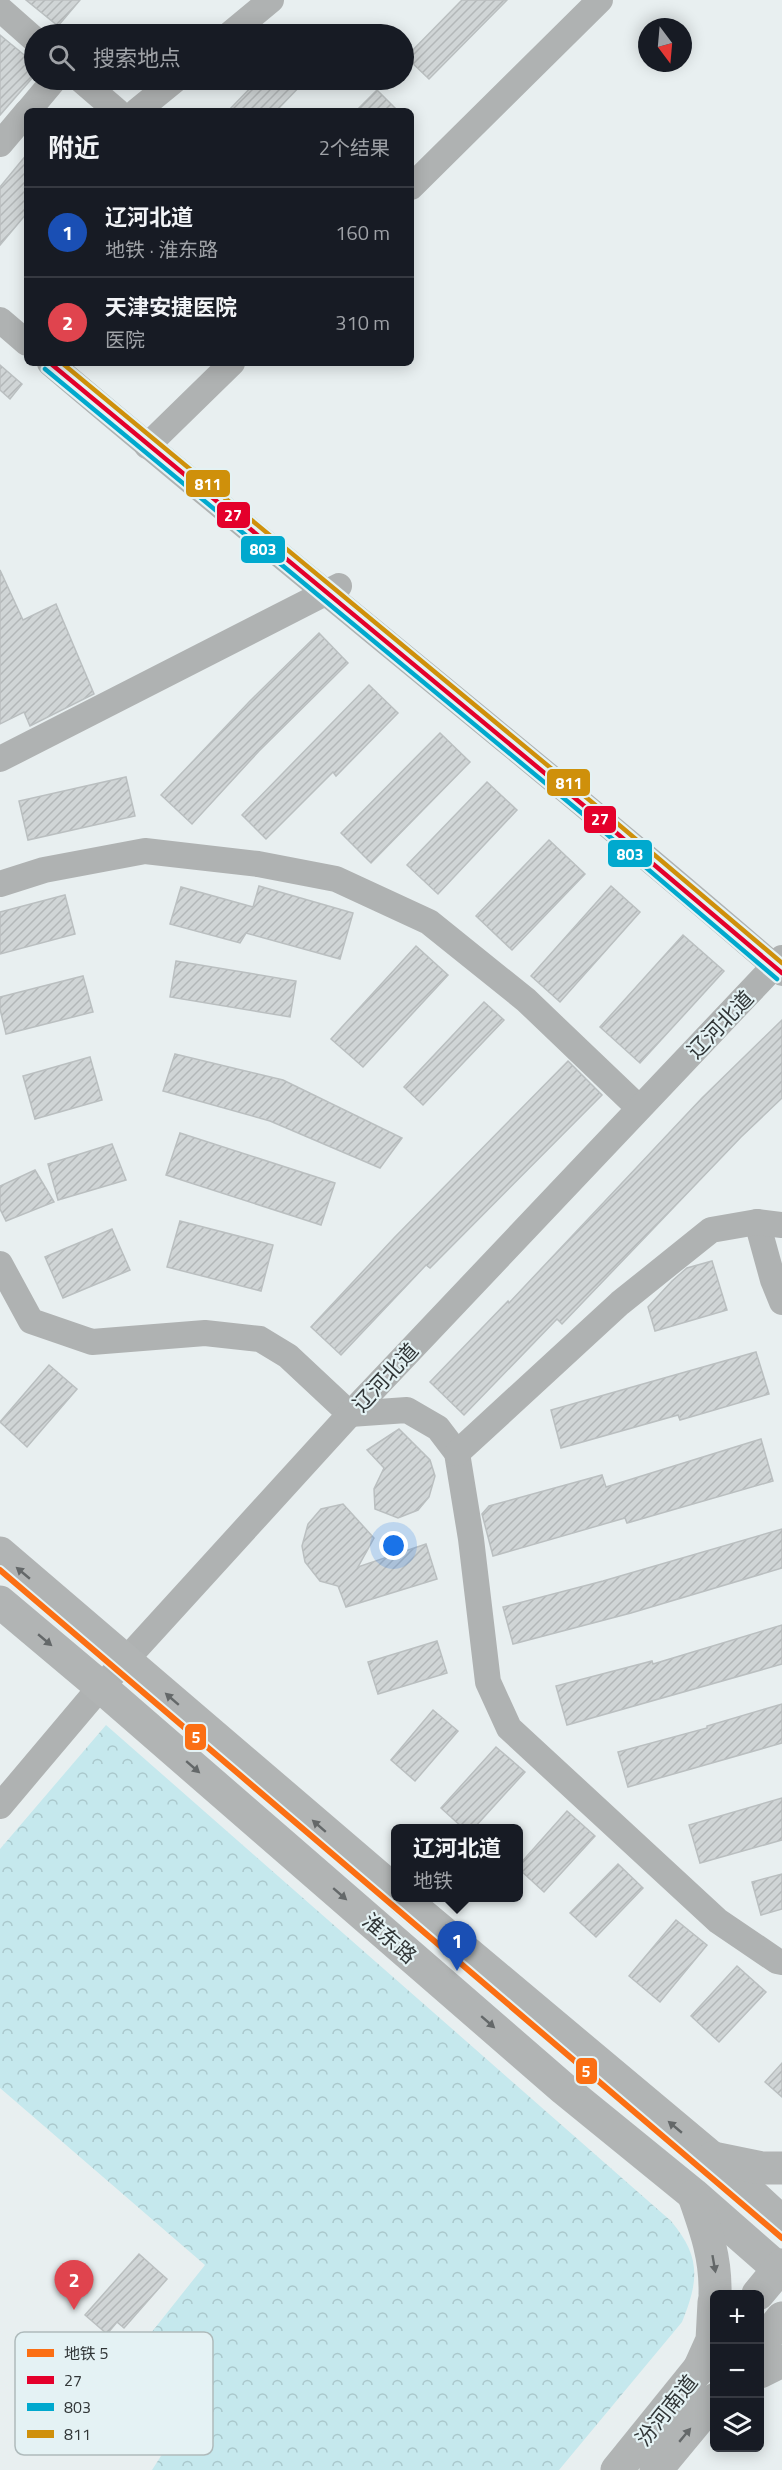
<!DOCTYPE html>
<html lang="zh">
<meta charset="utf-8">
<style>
:root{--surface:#171b24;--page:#242831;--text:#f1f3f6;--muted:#9ea1a6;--line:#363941;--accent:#8c9099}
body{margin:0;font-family:"Titillium Web","Noto Sans SC",sans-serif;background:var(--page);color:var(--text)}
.controls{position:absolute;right:18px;bottom:18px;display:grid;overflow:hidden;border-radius:9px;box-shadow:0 3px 15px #0003}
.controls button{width:54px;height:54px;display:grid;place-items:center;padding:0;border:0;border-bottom:2px solid var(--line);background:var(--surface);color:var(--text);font:30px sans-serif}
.compass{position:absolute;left:638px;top:18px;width:54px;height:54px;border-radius:50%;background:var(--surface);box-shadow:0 3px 15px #0003;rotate:164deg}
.you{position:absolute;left:394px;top:1546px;width:21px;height:21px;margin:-15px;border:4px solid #fff;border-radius:50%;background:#1a73e8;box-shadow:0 0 0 9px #1a73e833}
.badge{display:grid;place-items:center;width:39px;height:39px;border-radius:50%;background:var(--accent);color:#fff;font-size:20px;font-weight:700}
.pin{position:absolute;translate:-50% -50px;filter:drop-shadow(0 2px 3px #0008)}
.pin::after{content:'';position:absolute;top:32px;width:21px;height:18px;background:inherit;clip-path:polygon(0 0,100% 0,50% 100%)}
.popup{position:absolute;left:391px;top:1824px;width:132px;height:78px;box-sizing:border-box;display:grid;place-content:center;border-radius:9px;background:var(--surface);filter:drop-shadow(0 2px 4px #0005);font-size:20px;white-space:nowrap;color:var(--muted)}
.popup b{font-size:22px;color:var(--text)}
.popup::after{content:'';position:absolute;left:50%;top:100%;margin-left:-12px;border:12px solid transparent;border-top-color:var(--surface)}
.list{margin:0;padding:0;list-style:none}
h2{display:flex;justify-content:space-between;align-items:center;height:78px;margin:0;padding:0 24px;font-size:26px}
h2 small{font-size:20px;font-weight:400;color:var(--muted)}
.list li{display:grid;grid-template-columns:39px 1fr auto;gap:18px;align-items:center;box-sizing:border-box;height:90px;padding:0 24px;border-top:2px solid var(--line)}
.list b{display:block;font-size:22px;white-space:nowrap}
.list p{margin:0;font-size:20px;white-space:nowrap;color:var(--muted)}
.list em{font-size:20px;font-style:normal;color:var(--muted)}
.icon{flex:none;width:33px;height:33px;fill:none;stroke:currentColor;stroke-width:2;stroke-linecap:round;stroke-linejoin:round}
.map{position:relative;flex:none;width:782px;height:2470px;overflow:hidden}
.search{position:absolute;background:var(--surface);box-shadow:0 3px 15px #0003;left:24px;top:24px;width:390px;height:66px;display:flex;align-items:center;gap:15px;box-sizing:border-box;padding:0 21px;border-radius:33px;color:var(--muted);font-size:22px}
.panel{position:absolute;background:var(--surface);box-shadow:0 3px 15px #0003;left:24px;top:108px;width:390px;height:258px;border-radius:9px}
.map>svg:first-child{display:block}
</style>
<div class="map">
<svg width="782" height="2470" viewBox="0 0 782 2470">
<defs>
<pattern id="forest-crowns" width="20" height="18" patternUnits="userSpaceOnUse" patternTransform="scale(1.5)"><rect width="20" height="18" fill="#c5e8ed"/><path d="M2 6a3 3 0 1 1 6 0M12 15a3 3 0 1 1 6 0" fill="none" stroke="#aac8cc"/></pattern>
<pattern id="building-hatch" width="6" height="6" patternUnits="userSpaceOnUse" patternTransform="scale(1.5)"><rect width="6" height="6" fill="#d0d5d6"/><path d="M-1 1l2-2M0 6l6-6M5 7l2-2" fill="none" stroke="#b3b7b8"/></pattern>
</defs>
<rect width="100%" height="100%" fill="#e8eff0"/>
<path fill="url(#forest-crowns)" d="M106,1725L671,2221C701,2257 699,2280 682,2322L559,2470H152L168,2445L128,2362L205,2265L0,2088V1849Z"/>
<g fill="url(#building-hatch)" stroke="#babfc0" stroke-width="1.5">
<path d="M26,0H80L58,26Z"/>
<path d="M462,0H507L429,79L406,57Z"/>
<path d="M0,35L34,63V76L0,115Z"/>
<path d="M258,80H306L276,111H228Z"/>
<path d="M377,90L398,111H356Z"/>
<path d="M27,154V213L0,245V187Z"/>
<path d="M0,365L22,384L10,399L0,390Z"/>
<path d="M0,570L23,620L56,604L94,694L30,726L24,712L0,724Z"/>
<path d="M319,633L348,663L259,751L192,824L161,795L249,702Z"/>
<path d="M369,685L398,713L336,776L333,772L266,839L242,815Z"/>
<path d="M440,733L470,762L371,863L341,833Z"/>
<path d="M126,777L135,816L28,840L19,801Z"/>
<path d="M487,782L517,810L438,894L407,865Z"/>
<path d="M549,840L585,874L512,950L476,916Z"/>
<path d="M259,886L353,913L340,959L246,933L240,943L170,924L181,887L253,907Z"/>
<path d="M611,886L640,912L560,1002L531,976Z"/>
<path d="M65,895L75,934L0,954V912Z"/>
<path d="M683,935L724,971L640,1063L600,1027Z"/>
<path d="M416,946L448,975L363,1067L331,1039Z"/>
<path d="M176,961L296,981L290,1017L170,997Z"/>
<path d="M83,976L93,1012L6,1034L0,1009V997Z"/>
<path d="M484,1002L504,1020L423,1105L404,1087Z"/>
<path d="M782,1020V1098L741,1137L562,1324L557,1319L464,1415L430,1382L508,1301L509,1303L702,1098Z"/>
<path d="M175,1054L283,1080L402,1138L380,1168L270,1121L163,1091Z"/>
<path d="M90,1057L102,1100L35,1119L23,1076Z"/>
<path d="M568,1061L602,1095L430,1268L426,1265L341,1355L311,1327L394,1238Z"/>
<path d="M180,1133L335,1183L321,1225L166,1175Z"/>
<path d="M112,1144L126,1180L58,1200L48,1164Z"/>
<path d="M35,1170L54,1202L6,1221L0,1209V1186Z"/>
<path d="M180,1221L273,1245L261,1291L167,1267Z"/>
<path d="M112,1229L130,1270L63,1298L45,1257Z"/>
<path d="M712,1261L727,1310L655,1331L648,1307L672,1281L687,1268Z"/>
<path d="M756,1352L769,1394L680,1420L678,1415L561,1448L551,1410Z"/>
<path d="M49,1365L77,1389L27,1447L0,1422Z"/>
<path d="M399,1429L430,1460L435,1476L429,1497L418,1510L398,1518L375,1509L374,1489L384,1468L367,1450Z"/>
<path d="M761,1439L773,1481L627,1523L625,1518L493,1556L482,1514L489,1506L602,1475L606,1487Z"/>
<path d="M343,1504L374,1538L358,1567L426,1544L437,1579L346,1607L338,1586L320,1581L305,1562L302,1546L308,1524L321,1509Z"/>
<path d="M782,1529V1568L631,1613L513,1644L503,1607L603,1581Z"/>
<path d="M782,1625V1664L567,1725L556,1686L652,1661L653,1664Z"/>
<path d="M437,1641L447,1673L378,1694L368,1662Z"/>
<path d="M782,1704V1743L628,1787L618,1752L707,1728V1726Z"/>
<path d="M433,1710L458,1731L415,1781L391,1760Z"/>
<path d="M496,1747L525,1772L474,1828H463L441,1808Z"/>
<path d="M782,1798V1840L700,1863L689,1825Z"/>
<path d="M567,1811L595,1836L544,1892L519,1869V1865Z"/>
<path d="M618,1864L643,1888L596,1937L570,1913Z"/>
<path d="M782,1874V1909L761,1915L752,1882Z"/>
<path d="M676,1920L707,1945L660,2002L629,1976Z"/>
<path d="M737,1966L766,1992L719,2042L691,2016Z"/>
<path d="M782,2063V2097L765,2082Z"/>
<path d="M139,2254L167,2279L124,2328L117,2322L107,2334L85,2315Z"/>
</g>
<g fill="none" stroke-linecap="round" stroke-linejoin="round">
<g stroke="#afb2b2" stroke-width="26">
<path d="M0,9L34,39"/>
<path d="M230,34L271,0"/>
<path d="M81,80L117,111"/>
<path d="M28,111L54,80"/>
<path d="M137,111L175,80"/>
<path d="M0,144L27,112"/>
<path d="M411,187L600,0"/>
<path d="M0,320L27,343"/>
<path d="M50,363C292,569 542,765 782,973"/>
<path d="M147,446L232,363"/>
<path d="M0,759L339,586"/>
<path d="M0,884L44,870L145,851L258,864L336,879L429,922L526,1000L639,1108"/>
<path d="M757,1222L773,1280L782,1302"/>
<path d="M0,1264L31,1321L92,1342L205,1333L260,1339L288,1356L350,1414L407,1410L438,1428L457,1453L471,1539L488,1682L509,1728L718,1921L777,1961L782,1962"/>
<path d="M457,1453L620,1303L711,1230L757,1222L782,1225"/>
<path d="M0,1806L92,1697L350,1414L782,958"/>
</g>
<g stroke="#b1b4b4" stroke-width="33">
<path d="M0,1553L396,1892"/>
<path d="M0,1602L101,1687L564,2089L693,2194L782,2272"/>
<path d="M402,1898L711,2157L782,2222"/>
<path d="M713,2158L762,2168H782"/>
<path d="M694,2196C706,2230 716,2258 715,2294"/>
<path d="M758,2294L782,2265"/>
<path d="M760,2345L782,2318"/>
<path d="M699,2369L712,2340L714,2302"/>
<path d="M760,2372L782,2361"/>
<path d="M617,2470L714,2350"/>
<path d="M656,2470L714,2400"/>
</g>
<g stroke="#e4f2f4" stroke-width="9">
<path id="bus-1" d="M50,363L600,819L782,973"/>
</g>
<g stroke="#e4f2f4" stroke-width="9">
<path id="bus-2" d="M45,369L596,825L777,979"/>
</g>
<g stroke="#e4f2f4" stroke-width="9">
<path id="bus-3" d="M62,363L605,813L782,963"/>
</g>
<use href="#bus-1" stroke="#e4002b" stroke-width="4.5"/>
<use href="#bus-2" stroke="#00a9ce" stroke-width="4.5"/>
<use href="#bus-3" stroke="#cf900b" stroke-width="4.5"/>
<g stroke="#e4f2f4" stroke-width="10">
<path id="metro-1" d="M0,1570L782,2238"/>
</g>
<use href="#metro-1" stroke="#fb6f14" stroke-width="6"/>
</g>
<defs><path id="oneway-solid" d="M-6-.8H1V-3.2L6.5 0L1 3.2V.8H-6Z" transform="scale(1.5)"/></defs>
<g fill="#646869">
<use href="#oneway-solid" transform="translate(23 1573) rotate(-140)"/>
<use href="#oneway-solid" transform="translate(45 1640) rotate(40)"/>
<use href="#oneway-solid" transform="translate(172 1699) rotate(-139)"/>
<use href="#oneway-solid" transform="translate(193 1767) rotate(41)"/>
<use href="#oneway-solid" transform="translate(319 1826) rotate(-139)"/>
<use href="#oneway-solid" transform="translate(340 1894) rotate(41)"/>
<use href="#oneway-solid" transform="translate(488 2022) rotate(41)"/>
<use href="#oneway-solid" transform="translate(675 2127) rotate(-140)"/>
<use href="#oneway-solid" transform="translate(714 2264) rotate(80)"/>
<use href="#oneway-solid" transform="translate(685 2435) rotate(-50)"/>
</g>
<g text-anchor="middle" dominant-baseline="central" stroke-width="4.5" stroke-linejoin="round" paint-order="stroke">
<g font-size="21" fill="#313637" stroke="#e4f2f4">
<text transform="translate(720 1024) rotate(-46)">辽河北道</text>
<text transform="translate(385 1377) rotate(-47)">辽河北道</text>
<text transform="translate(390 1938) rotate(41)">淮东路</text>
<text transform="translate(666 2410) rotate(-51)">汾河南道</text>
</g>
</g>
<rect x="15" y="2332" width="198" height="123" rx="9" fill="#e4f2f4" stroke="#aebabb" stroke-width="1.5"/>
<rect x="27" y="2349" width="27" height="8" fill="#fb6f14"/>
<rect x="27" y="2376" width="27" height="8" fill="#e4002b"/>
<rect x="27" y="2403" width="27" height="8" fill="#00a9ce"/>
<rect x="27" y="2430" width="27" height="8" fill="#cf900b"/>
<g font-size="16" fill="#313637">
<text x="64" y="2359">地铁 5</text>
<text x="64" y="2386">27</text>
<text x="64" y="2413">803</text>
<text x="64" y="2440">811</text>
</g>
<g stroke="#e4f2f4" stroke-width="2">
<rect x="185" y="469" width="46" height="29" rx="6" fill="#cf900b"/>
<rect x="216" y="501" width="35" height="28" rx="6" fill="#e4002b"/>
<rect x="240" y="535" width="46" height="29" rx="6" fill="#00a9ce"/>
<rect x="546" y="768" width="45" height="29" rx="6" fill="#cf900b"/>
<rect x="583" y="805" width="34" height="29" rx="6" fill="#e4002b"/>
<rect x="607" y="839" width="46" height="29" rx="6" fill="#00a9ce"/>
<rect x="184" y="1723" width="23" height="28" rx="6" fill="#fb6f14"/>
<rect x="575" y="2057" width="23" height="28" rx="6" fill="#fb6f14"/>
</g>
<g font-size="16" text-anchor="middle" font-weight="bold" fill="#fff">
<text x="208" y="490">811</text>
<text x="233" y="521">27</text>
<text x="263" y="555">803</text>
<text x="569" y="789">811</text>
<text x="600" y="825">27</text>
<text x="630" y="860">803</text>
<text x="196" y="1743">5</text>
<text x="586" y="2077">5</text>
</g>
</svg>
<div class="controls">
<button>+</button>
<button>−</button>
<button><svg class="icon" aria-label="layers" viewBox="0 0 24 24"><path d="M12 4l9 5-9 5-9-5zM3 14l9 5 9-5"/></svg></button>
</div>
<svg class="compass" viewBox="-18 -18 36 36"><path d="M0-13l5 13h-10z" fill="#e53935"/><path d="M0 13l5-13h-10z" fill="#9ea1a6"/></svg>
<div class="you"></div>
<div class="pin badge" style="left:457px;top:1971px;background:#1a4fb4">1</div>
<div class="popup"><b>辽河北道</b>地铁</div>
<div class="pin badge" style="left:74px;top:2310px;background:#e0444e">2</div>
<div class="search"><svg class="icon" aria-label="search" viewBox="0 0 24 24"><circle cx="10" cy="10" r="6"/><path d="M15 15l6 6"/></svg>搜索地点</div>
<section class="panel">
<h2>附近<small>2个结果</small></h2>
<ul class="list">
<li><span class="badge" style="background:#1a4fb4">1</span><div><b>辽河北道</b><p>地铁 · 淮东路</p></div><em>160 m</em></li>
<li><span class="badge" style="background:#e0444e">2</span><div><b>天津安捷医院</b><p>医院</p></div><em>310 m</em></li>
</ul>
</section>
</div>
